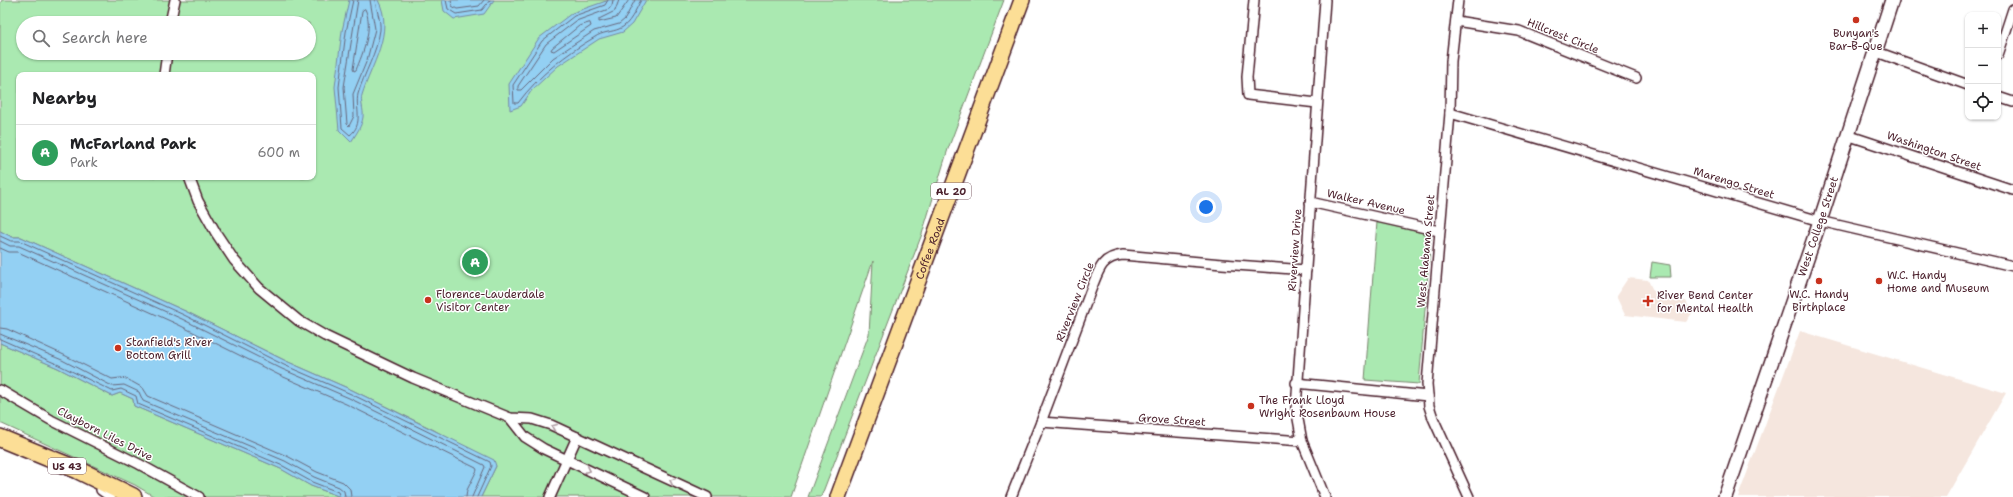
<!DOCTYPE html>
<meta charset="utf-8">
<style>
:root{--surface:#fff;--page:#f2f2f2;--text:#202124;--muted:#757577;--line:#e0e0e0;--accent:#c8321e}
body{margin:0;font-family:"Shantell Sans",sans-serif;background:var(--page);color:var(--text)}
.controls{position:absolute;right:12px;top:12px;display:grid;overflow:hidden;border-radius:8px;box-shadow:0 1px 3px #0004}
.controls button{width:36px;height:36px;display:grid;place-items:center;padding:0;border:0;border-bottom:1px solid var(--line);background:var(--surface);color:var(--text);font:20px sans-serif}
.you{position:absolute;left:1206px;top:207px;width:14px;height:14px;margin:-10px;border:3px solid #fff;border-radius:50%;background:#1a73e8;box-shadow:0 0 0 6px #1a73e833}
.badge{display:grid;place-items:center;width:26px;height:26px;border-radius:50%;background:var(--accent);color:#fff;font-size:13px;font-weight:700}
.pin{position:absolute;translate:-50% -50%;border:2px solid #fff;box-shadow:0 1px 4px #0006}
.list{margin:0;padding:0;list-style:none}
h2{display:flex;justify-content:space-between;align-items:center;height:52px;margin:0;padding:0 16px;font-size:17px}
h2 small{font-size:13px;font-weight:400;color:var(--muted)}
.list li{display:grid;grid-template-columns:26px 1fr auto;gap:12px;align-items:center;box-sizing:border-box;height:56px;padding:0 16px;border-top:1px solid var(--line)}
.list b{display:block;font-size:15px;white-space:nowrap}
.list p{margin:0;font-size:13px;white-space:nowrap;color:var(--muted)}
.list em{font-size:13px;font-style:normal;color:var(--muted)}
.icon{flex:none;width:22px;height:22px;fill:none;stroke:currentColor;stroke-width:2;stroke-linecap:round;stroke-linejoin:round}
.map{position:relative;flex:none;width:2013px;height:497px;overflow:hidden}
.search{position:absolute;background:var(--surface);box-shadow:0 1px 3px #0004;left:16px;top:16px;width:300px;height:44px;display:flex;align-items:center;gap:10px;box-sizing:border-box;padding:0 14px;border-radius:22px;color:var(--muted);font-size:15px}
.panel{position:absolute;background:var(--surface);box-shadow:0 1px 3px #0004;left:16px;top:72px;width:300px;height:108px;border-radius:8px}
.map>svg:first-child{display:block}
</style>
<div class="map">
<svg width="2013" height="497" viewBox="0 0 2013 497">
<rect width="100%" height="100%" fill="#fff"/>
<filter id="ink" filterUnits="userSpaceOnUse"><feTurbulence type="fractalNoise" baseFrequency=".025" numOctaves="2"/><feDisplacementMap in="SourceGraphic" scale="8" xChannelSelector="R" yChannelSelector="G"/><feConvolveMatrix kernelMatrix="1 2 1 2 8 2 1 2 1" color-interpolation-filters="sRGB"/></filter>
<g filter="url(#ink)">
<g fill="#f5e6de">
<path d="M1628,278L1648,280L1657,299H1665V297H1669V300L1686,301L1692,313L1686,322L1625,315L1616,296Z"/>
<path d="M1800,331L2006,393L1946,497H1738Z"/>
</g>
<g fill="#aae9b1" stroke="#7a846e" fill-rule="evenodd">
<path d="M2,0H1004L948,149L922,234L821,497H808L869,334L873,261L791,497H481L496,466L434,430L352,390L286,361L185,311L21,237H12L0,231V4ZM23,23H309V53H23ZM19,75H313V177H19Z"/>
<path d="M1377,222L1431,235L1419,384L1365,380Z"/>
<path d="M1652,262L1670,265L1671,277H1650Z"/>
<path d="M0,343L58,368L112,396L120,393L133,399L134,406L281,469L311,486L341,497H155L135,485L0,423Z"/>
</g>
<g fill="#93d0f3" stroke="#7689a3">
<path d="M349,0H378C395,32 371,65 362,95C360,102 364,110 363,117C362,126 356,134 351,142L339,130L335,87L342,31Z"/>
<path d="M442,0H494L484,14L454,19L444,11Z"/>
<path d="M609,0H646L632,24L623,32L599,39L558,66L532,90L521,106L510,110L509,84L539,38L572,13Z"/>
<path d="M0,231L12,237H21L185,311L286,361L352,390L494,460L496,466L481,497H341L311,486L281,469L134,406L133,399L120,393L112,396L58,368L0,343Z"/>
</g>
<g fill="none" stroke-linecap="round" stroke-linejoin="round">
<g stroke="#67667b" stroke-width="1">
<path d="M353,0L346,32L339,87L342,128L350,135C364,124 355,108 358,94C364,73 377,53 380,30C381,20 376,9 375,0"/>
<path d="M358,0L344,87L347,124L349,126L354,116L353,94L367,60L375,29L370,0"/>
<path d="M446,0L448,9L456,14L482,10L490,0"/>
<path d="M451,0L452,6L457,9L479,6L484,0"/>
<path d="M608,0L605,5L574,16L542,41L513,85L514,103H518C539,75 566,54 595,37C602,32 612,32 619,29C630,25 636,9 641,0"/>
<path d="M613,0L612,5L609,9L576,21L546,44L518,86V90H521L553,58L594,31L619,24L625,19L635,0"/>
<path d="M619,0L615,11L599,19V22L616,18L629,0"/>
<path d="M365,9C374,27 363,53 356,70L354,71L353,69L362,11Z"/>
<path d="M590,23L591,26L554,51L551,50L552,48L579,26Z"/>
<path d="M0,236L11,241H20L184,315L284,365L351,394L490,462L491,466L477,497"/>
<path d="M0,241L10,246H19L182,319L282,369L349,398L484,465L485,467L472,497"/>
<path d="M0,248L9,252H18L179,325L279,375L346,404L476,468L477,470L467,490L466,497"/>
<path d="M0,328L7,329L64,355L112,379L120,378L127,379L143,388L148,396L287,456L317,472L343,482L350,489L351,497"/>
<path d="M0,334L62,360L112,386L124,385L139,392L143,401L285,461L314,477L339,487L344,491L345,497"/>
<path d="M0,339L59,365L112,391L121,389L136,396L138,404L283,466L312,482L338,492L340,497"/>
</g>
<g stroke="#4a1f2b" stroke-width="12">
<g id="street">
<path d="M1254,0L1247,77L1248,95L1317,103"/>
<path d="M1325,0L1296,408L1302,441L1325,497"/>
<path d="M1458,0L1451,61L1450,113L1427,384L1429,406L1433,418L1469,497"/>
<path d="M1456,21L1519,31L1636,78"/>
<path d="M170,23L175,0"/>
<path d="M1874,51L1968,85"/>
<path d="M1998,55L2013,9"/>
<path d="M164,75L167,53"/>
<path d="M1998,97L2013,102"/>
<path d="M1450,113L1820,221L2013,266"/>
<path d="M1847,135L2013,190"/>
<path d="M189,177L198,201L216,233L234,260L259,288L299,321L325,336L413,378L510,418L532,419L551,425L707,497"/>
<path d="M1310,202L1439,231"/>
<path d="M1296,383L1428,396"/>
<path d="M0,390L51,420L139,464L199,497"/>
<path d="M510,418L525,437L544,449L645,497"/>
<path d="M1041,422L1302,441"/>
<path d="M101,490L111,497"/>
<path d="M550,497L577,437"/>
<path d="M1011,497L1041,422L1092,287C1099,269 1102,257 1123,255L1222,264L1306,270"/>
</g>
</g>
<g stroke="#4a1f2b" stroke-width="16">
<g id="secondary">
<path id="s1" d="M1725,497L1820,221L1892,0"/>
</g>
</g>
<g stroke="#4a1f2b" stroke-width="18">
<g id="primary">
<path id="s2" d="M838,497L1022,0"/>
</g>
</g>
<g stroke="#4a1f2b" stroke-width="20">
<path id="highway" d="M0,438L78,470L133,497"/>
</g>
<use href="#street" stroke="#fff" stroke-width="9"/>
<use href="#secondary" stroke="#fff" stroke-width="13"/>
<use href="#primary" stroke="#fcde96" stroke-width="15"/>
<use href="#highway" stroke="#fcde96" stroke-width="17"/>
</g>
<defs><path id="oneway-chevron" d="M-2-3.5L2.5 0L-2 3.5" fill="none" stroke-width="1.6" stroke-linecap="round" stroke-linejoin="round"/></defs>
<g stroke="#ae9aa0">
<use href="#oneway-chevron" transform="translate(554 427) rotate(-157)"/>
<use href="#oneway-chevron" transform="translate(588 470) rotate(25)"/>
<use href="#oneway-chevron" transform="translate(672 481) rotate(-155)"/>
</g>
</g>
<g fill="#c8321e" stroke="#fff" stroke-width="1.5">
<circle cx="1856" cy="20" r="4"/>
<circle cx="1819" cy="281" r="4"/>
<circle cx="1879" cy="281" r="4"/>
<circle cx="428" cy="300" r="4"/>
<path d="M1646 295h4v4h4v4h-4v4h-4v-4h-4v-4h4z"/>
<circle cx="118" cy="348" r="4"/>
<circle cx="1251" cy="406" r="4"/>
</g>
<g text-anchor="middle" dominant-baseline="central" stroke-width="3" stroke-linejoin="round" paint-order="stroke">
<g fill="#fff" stroke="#80626b" stroke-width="1">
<rect x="931" y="183" width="40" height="16" rx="3"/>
<rect x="48" y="458" width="38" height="16" rx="3"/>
</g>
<g font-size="10" font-weight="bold" fill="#4a1f2b">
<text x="951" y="191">AL 20</text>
<text x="67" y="466">US 43</text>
</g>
<g font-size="11" fill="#4a1f2b" stroke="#fff" text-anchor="start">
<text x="1856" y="33" text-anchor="middle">Bunyan's<tspan x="1856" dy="13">Bar-B-Que</tspan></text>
<text x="1887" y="275">W.C. Handy<tspan x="1887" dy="13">Home and Museum</tspan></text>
<text x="436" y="294">Florence-Lauderdale<tspan x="436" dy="13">Visitor Center</tspan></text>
<text x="1819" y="294" text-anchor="middle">W.C. Handy<tspan x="1819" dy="13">Birthplace</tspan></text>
<text x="1657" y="295">River Bend Center<tspan x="1657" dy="13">for Mental Health</tspan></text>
<text x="126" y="342">Stanfield's River<tspan x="126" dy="13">Bottom Grill</tspan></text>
<text x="1259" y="400">The Frank Lloyd<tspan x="1259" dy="13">Wright Rosenbaum House</tspan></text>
</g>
<g font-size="11" fill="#4a1f2b" stroke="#fff">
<text transform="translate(1563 36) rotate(22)">Hillcrest Circle</text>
<text transform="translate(1934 151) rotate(19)">Washington Street</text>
<text transform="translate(1734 183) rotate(17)">Marengo Street</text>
<text transform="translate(1366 202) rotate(13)">Walker Avenue</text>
<text stroke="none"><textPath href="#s1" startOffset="286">West College Street</textPath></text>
<text stroke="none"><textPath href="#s2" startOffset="265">Coffee Road</textPath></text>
<text transform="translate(1295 250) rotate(-86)">Riverview Drive</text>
<text transform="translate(1426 251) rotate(-85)">West Alabama Street</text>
<text transform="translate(1075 302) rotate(-68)">Riverview Circle</text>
<text transform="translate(1172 420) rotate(4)">Grove Street</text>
<text transform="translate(105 434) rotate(27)">Clayborn Liles Drive</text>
</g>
</g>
</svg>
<div class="controls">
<button>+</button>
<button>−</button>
<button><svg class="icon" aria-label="locate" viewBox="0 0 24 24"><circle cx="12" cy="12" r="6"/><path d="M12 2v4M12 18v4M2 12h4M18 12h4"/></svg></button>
</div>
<div class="you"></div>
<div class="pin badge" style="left:475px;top:262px;background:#2e9e5b">A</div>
<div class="search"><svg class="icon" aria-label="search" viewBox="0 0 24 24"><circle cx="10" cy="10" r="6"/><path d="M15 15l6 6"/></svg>Search here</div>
<section class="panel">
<h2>Nearby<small></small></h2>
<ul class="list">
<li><span class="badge" style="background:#2e9e5b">A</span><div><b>McFarland Park</b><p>Park</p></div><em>600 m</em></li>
</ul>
</section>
</div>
